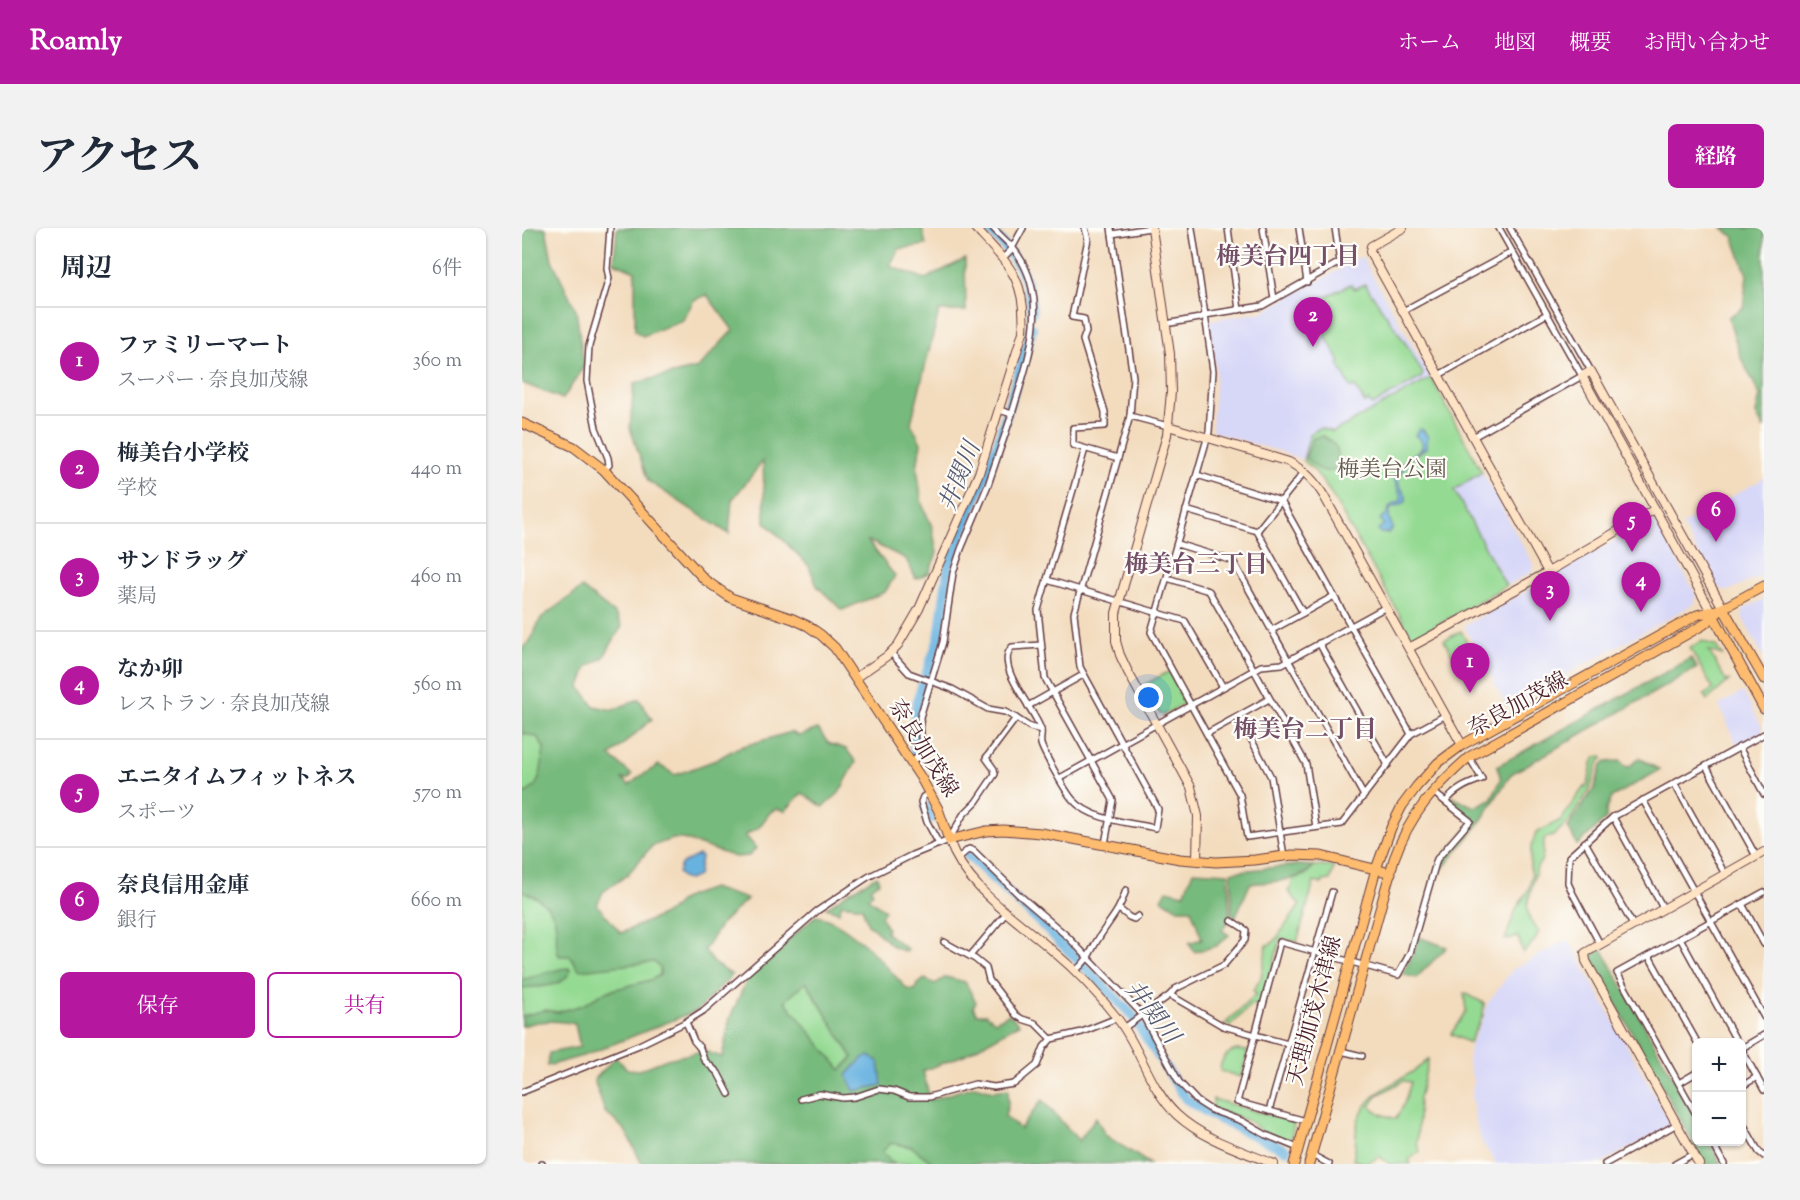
<!DOCTYPE html>
<html lang="ja">
<meta charset="utf-8">
<style>
:root{--surface:#fff;--page:#f2f2f3;--text:#1f2937;--muted:#747a83;--line:#e0e1e3;--accent:#b5179e}
body{margin:0;font-family:"Sorts Mill Goudy","Noto Serif JP",serif;background:var(--page);color:var(--text)}
.controls{position:absolute;right:18px;bottom:18px;display:grid;overflow:hidden;border-radius:9px;box-shadow:0 2px 4px #0004}
.controls button{width:54px;height:54px;display:grid;place-items:center;padding:0;border:0;border-bottom:2px solid var(--line);background:var(--surface);color:var(--text);font:30px sans-serif}
.you{position:absolute;left:627px;top:470px;width:21px;height:21px;margin:-15px;border:4px solid #fff;border-radius:50%;background:#1a73e8;box-shadow:0 0 0 9px #1a73e833}
.badge{display:grid;place-items:center;width:39px;height:39px;border-radius:50%;background:var(--accent);color:#fff;font-size:20px;font-weight:700}
.pin{position:absolute;translate:-50% -50px;filter:drop-shadow(0 2px 3px #0008)}
.pin::after{content:'';position:absolute;top:32px;width:21px;height:18px;background:inherit;clip-path:polygon(0 0,100% 0,50% 100%)}
.list{margin:0;padding:0;list-style:none}
h2{display:flex;justify-content:space-between;align-items:center;height:78px;margin:0;padding:0 24px;font-size:26px}
h2 small{font-size:20px;font-weight:400;color:var(--muted)}
.list li{display:grid;grid-template-columns:39px 1fr auto;gap:18px;align-items:center;box-sizing:border-box;height:108px;padding:0 24px;border-top:2px solid var(--line)}
.list b{display:block;font-size:22px;white-space:nowrap}
.list p{margin:0;font-size:20px;white-space:nowrap;color:var(--muted)}
.list em{font-size:20px;font-style:normal;color:var(--muted)}
.actions{display:flex;gap:12px;padding:18px 24px}
.actions a{flex:1;padding:14px 0;border:2px solid var(--accent);border-radius:9px;text-align:center;font-size:21px;color:var(--accent)}
.actions .main{background:var(--accent);color:#fff}
.map{position:relative;flex:none;width:1242px;height:936px;overflow:hidden;border-radius:9px}
header{display:flex;align-items:center;gap:36px;box-sizing:border-box;height:84px;padding:0 30px;background:var(--accent);color:#fff}
header strong{font-size:28px}
nav{display:flex;gap:33px;margin-inline-start:auto;font-size:21px}
.intro{display:flex;align-items:center;justify-content:space-between;box-sizing:border-box;height:144px;padding:0 36px}
h1{margin:0;font-size:42px}
.button{padding:15px 27px;border-radius:9px;background:var(--accent);color:#fff;font-size:21px;font-weight:700}
main{display:flex;gap:36px;padding:0 36px}
aside{flex:1;background:var(--surface);border-radius:9px;box-shadow:0 2px 4px #0004}
.map>svg:first-child{display:block}
</style>
<header>
<strong>Roamly</strong>
<nav><a>ホーム</a><a>地図</a><a>概要</a><a>お問い合わせ</a></nav>
</header>
<div class="intro"><h1>アクセス</h1><a class="button">経路</a></div>
<main>
<aside>
<h2>周辺<small>6件</small></h2>
<ul class="list">
<li><span class="badge">1</span><div><b>ファミリーマート</b><p>スーパー · 奈良加茂線</p></div><em>360 m</em></li>
<li><span class="badge">2</span><div><b>梅美台小学校</b><p>学校</p></div><em>440 m</em></li>
<li><span class="badge">3</span><div><b>サンドラッグ</b><p>薬局</p></div><em>460 m</em></li>
<li><span class="badge">4</span><div><b>なか卯</b><p>レストラン · 奈良加茂線</p></div><em>560 m</em></li>
<li><span class="badge">5</span><div><b>エニタイムフィットネス</b><p>スポーツ</p></div><em>570 m</em></li>
<li><span class="badge">6</span><div><b>奈良信用金庫</b><p>銀行</p></div><em>660 m</em></li>
</ul>
<div class="actions"><a class="main">保存</a><a>共有</a></div>
</aside>
<div class="map">
<svg width="1242" height="936" viewBox="0 0 1242 936">
<rect width="100%" height="100%" fill="#fdfcf7"/>
<filter id="ink" filterUnits="userSpaceOnUse"><feTurbulence type="fractalNoise" baseFrequency=".0167" numOctaves="2"/><feDisplacementMap in="SourceGraphic" scale="12" xChannelSelector="R" yChannelSelector="G"/><feConvolveMatrix kernelMatrix="1 2 1 2 8 2 1 2 1" color-interpolation-filters="sRGB"/></filter>
<filter id="wash" filterUnits="userSpaceOnUse"><feTurbulence type="fractalNoise" baseFrequency=".008" numOctaves="4" result="noise"/><feDisplacementMap in="SourceGraphic" scale="24" xChannelSelector="R" yChannelSelector="G"/><feGaussianBlur stdDeviation="1.35" result="paint"/><feColorMatrix in="noise" values="0 0 0 0 0 0 0 0 0 0 0 0 0 0 0 0 0 1.4 0 .05"/><feComposite in="paint" operator="in"/></filter>
<g filter="url(#wash)">
<rect width="100%" height="100%" fill="#f3dcbe"/>
<g fill="#d7d7f8">
<path d="M830,29L835,31L840,29L909,150L811,204L805,201L789,206L781,232L760,224L692,204L690,201L694,142L687,95L689,92L740,84L822,39V36L829,32Z"/>
<path d="M960,244L1012,338L1010,344L984,358L931,262Z"/>
<path d="M1242,250V347L1206,363L1195,359L1160,297Z"/>
<path d="M1129,293L1134,295L1174,367L1172,376L985,479L942,398Z"/>
<path d="M1242,371V430L1220,389L1222,381Z"/>
<path d="M1221,464L1240,499V504L1215,517L1197,477Z"/>
<path d="M1046,711L1148,895L1147,898L1078,936H974L959,913L953,891L950,872L951,852L946,835L948,818L963,786L964,778L990,742Z"/>
</g>
<g fill="#94da93" stroke="#6f7c5f" stroke-width="1.5" fill-rule="evenodd">
<path d="M829,56L833,61L843,56L886,119L901,146L899,150L850,177L847,173L843,175L833,159L829,160L816,136L818,134L792,87L797,84L791,75Z"/>
<path d="M909,150L960,244L932,262L984,358L894,409L889,407L808,264L793,243L781,232L788,206L798,200L811,204Z"/>
<path d="M939,403L956,435L940,444L922,412Z"/>
<path d="M1180,413L1194,418L1200,427L1187,423L1204,453L1208,452L1185,472L1182,467L1191,461L1168,420Z"/>
<path d="M648,443L664,472L663,475L642,487L638,486L622,457Z"/>
<path d="M0,489L46,541L0,577Z"/>
<path d="M1080,528L1081,530L1075,537L1069,559L1048,592L1031,608L1023,610C1019,620 1024,630 1015,639L1005,678L1008,693L1017,703L1013,712L1001,725L996,709L983,712L994,681L1007,661L1010,647L1008,639L1009,619L1014,605L1039,592L1061,560L1066,557L1070,535L1074,529Z"/>
<path d="M0,636L34,674L143,732L150,757L53,796L35,792L15,793L0,798Z"/>
<path d="M792,638L812,639L808,652L801,653L800,656L792,654L775,714L759,710L739,779L730,776L708,798L703,796L734,766L731,763L739,750L745,717L752,714L778,677L766,663L769,660L770,651L783,647Z"/>
<path d="M284,754L331,830L318,843L263,773Z"/>
<path d="M942,765L962,775L961,787L947,815L929,806L944,783Z"/>
<path d="M715,822L726,823L719,849L698,843C698,833 704,824 715,822Z"/>
<path d="M907,830L897,870L895,916L898,923L887,932L889,936H867L857,928C848,936 843,936 831,932C836,916 831,900 839,886C855,855 887,853 907,830ZM881,853L889,854L882,876L874,891L859,886L848,878L856,867Z"/>
<path d="M691,871L771,894L772,896L768,914L740,903L727,893L691,881Z"/>
<path d="M369,915L390,919L412,936H372L359,924Z"/>
</g>
<g fill="#77ba7d" stroke="#606c54" stroke-width="1.5" fill-rule="evenodd">
<path d="M0,0H24L30,32L54,82L62,138L41,171L0,155Z"/>
<path d="M95,0H400L404,17L377,21L368,38L403,51L443,31L444,83H417L389,195L399,215L395,240L400,276L410,299L415,325L407,345L394,351L384,331L345,312L373,348L363,364L320,382L295,358L287,338L243,294L241,233L210,272L207,306L126,253L108,200L112,155L176,140L211,102L185,67L172,72L161,92L121,108L113,103V43L92,34Z"/>
<path d="M1200,0H1242V201L1234,186L1238,167L1219,130L1206,89L1221,80L1225,47L1211,8Z"/>
<path d="M800,208C816,215 820,226 813,242C799,247 794,238 783,230L791,210Z"/>
<path d="M60,360L93,386L100,398L81,430L65,439L58,459L72,478L91,482L117,471L130,491L88,528L110,547L106,551H100L107,557L117,549L137,537L153,547L194,532L215,520L269,504L277,508L296,501L306,515L324,521L334,534L317,565L301,579L280,565L263,583C247,576 246,591 236,600C233,603 227,604 223,607L234,620L227,628L213,629L161,611H150L130,618L105,647L81,664L75,677L99,705L147,684L157,674L167,668L190,660L225,671L199,696L182,722L191,735L210,747L176,782L64,827L25,838L27,825L58,819L53,796C34,792 19,792 0,798V788L23,782L36,784L61,777L83,764L128,752L138,747V740L132,734L57,742L48,728H37C32,715 36,711 34,699C33,680 16,669 0,663V566C21,560 19,538 22,520L15,509L0,505V420L8,413L19,390Z"/>
<path d="M1169,430L1175,440L989,546L957,596L912,651L918,632L952,593L930,575L931,568L934,571L953,579L969,571L979,551L975,538Z"/>
<path d="M1117,530L1138,542L1090,569L1084,582V591L1055,617L1046,599L1073,559L1079,538L1084,534L1098,533L1103,538L1107,539Z"/>
<path d="M775,637L792,638C775,655 751,653 728,656L713,690L710,687L709,644Z"/>
<path d="M671,643L706,645L708,690L700,702L707,707L694,718L673,724L667,715L680,711L669,681H656L640,671L645,662L662,666Z"/>
<path d="M355,648L357,654L348,660L351,664L346,670L363,682L359,689L365,700L364,705L385,721L384,724L372,719L346,696L340,679L320,676L317,684L304,680L327,664Z"/>
<path d="M293,688C323,690 365,739 385,761L393,762L395,756L403,751L413,756L424,749L443,754L454,774L451,779L455,786H464L473,793L487,786L497,796L444,826L401,843L408,872L453,858L471,863L486,861V875L483,888L498,901L520,872L557,913L574,889L583,907L628,936H412L390,919L369,915L360,924L372,936H120L103,902L83,884L72,852L94,829L105,841L117,842L145,831L182,823L200,829L208,790L227,747ZM284,754L331,830L319,842L263,773ZM341,830L355,832L359,857L333,863L325,847Z"/>
<path d="M896,709L925,719L894,750L880,746L890,728Z"/>
<path d="M1080,721L1174,891V914H1187L1199,936H1183L1069,731L1070,726Z"/>
<path d="M46,740L49,742C41,761 18,758 0,760V751C16,749 30,741 46,740Z"/>
</g>
<g fill="#67b2e0" stroke="#586886" stroke-width="1.5">
<path d="M897,201L901,202L906,209L904,220L892,227L877,248L876,255L884,268V274L868,281L867,290L871,300L866,305H858L856,302L862,296L858,291L865,286L868,278L880,272L871,248L878,244L881,234L900,220V214L893,207Z"/>
<path d="M177,627L179,629L176,648L167,652L161,651L156,645L159,636Z"/>
<path d="M347,828L357,834L360,857L332,863L325,847L341,830Z"/>
</g>
<g fill="none" stroke-linecap="round" stroke-linejoin="round">
<g stroke="#67b2e0" stroke-width="10">
<path d="M465,0C491,23 507,49 510,84"/>
<path d="M393,525L392,503L395,473L417,410L427,336L476,215L510,100"/>
<path d="M404,579L409,591"/>
<path d="M446,627L526,702L609,786L664,871L696,891L764,922"/>
</g>
</g>
</g>
<g filter="url(#ink)">
<g fill="none" stroke-linecap="round" stroke-linejoin="round">
<g stroke="#633b41" stroke-width="8">
<g id="street">
<path d="M471,0C479,9 490,17 496,27C529,76 505,134 490,186"/>
<path d="M563,0L566,11L550,89L562,91L564,104L561,112L583,184V198L551,200V217L596,230"/>
<path d="M706,0L717,82"/>
<path d="M741,0L752,71"/>
<path d="M777,0L785,54"/>
<path d="M813,0L818,34L740,78L683,87L691,143L687,204L629,404L718,567L725,609L820,596L889,506L924,487"/>
<path d="M988,0L1069,143"/>
<path d="M590,6L628,0"/>
<path d="M481,30L489,22L501,0"/>
<path d="M881,83L990,24"/>
<path d="M649,95L678,90L683,87L670,0"/>
<path d="M917,147L1025,86"/>
<path d="M608,188L646,198"/>
<path d="M951,209L1060,148L977,0"/>
<path d="M563,221L516,382L523,450L591,572L583,616"/>
<path d="M82,242L87,237L86,230L74,200L65,153L67,118L87,50L85,41L88,0"/>
<path d="M675,247L759,273L889,506"/>
<path d="M664,282L735,303L781,385"/>
<path d="M735,303L783,243"/>
<path d="M655,316L711,333L842,568"/>
<path d="M525,352L663,393L701,459"/>
<path d="M750,402L812,368"/>
<path d="M797,415L866,537"/>
<path d="M519,417L490,419C471,438 514,482 519,502C520,506 518,511 519,516C521,524 545,566 551,572C570,593 607,594 633,600L636,581L558,439L552,385L608,188L611,149L589,0"/>
<path d="M506,478L561,447"/>
<path d="M717,488L749,549L762,628"/>
<path d="M494,490L508,499L519,502"/>
<path d="M686,505L747,471"/>
<path d="M1217,519L1242,566"/>
<path d="M390,535L400,523L398,489L421,414L431,345L439,321L466,257L490,186L477,182"/>
<path d="M1184,538L1234,628"/>
<path d="M538,550L732,442L687,363L645,350"/>
<path d="M1152,555L1203,646"/>
<path d="M408,564L401,569L399,574L405,594L417,616"/>
<path d="M1121,572L1242,789"/>
<path d="M924,574C932,562 945,556 960,551L947,529"/>
<path d="M1091,589L1141,680"/>
<path d="M794,599L784,536L732,442L739,438L760,436L864,379"/>
<path d="M1063,614L1111,697"/>
<path d="M435,631L447,621L452,623L496,666L546,709L620,786L657,854L675,873L689,882L720,893L744,907L776,920"/>
<path d="M1220,676L1242,716"/>
<path d="M597,681L607,689L612,691L616,688"/>
<path d="M1158,710L1215,814"/>
<path d="M422,714L453,731L464,740L467,752L494,787L500,791L513,795L529,811"/>
<path d="M1078,716L1051,666L1046,655L1047,629L1091,589L1242,506"/>
<path d="M448,728L485,684"/>
<path d="M1127,728L1175,814"/>
<path d="M553,743C568,731 568,723 578,708C590,689 597,684 604,662"/>
<path d="M648,767L701,798L766,816"/>
<path d="M164,794L172,813L178,820L182,832L196,845L207,866"/>
<path d="M602,800L648,767L653,761L702,737L723,712L724,702L710,693"/>
<path d="M1220,820L1242,807"/>
<path d="M1220,822L1242,862"/>
<path d="M819,823L840,828"/>
<path d="M1157,855L1174,845"/>
<path d="M1220,858L1235,849"/>
<path d="M0,864L117,817L162,795L181,783L295,683L346,649L390,627L427,612L441,587L454,574L473,546L472,541L464,530L494,490L483,484L466,481L430,461L387,445L369,425"/>
<path d="M279,871L298,866L321,870L333,869L357,861L372,863L387,869H407L453,856L472,859L492,856L515,837L522,819L529,811L560,804L595,790"/>
<path d="M747,883L810,664"/>
<path d="M1174,886L1095,745L1242,664"/>
<path d="M784,893L715,874L758,714L876,747L888,725L915,631L948,593L911,564"/>
<path d="M1220,894L1237,924L1242,928"/>
<path d="M1190,914L1202,936"/>
<path d="M790,927L807,936"/>
<path d="M19,936H20"/>
<path d="M1083,936L1155,896"/>
<path d="M1153,936L1171,926"/>
</g>
</g>
<g stroke="#633b41" stroke-width="10">
<g id="secondary">
<path d="M630,0L648,126L649,164L645,207L594,385V413L598,427L606,444L669,559L676,588L675,632"/>
<path d="M881,0L849,18L848,24L1026,344"/>
<path d="M646,198L767,234C783,243 792,252 802,268L940,517"/>
<path d="M1191,387L1060,148L1069,143L1201,380"/>
<path d="M887,420L1026,344L1133,281"/>
<path d="M333,450L365,428L376,417L397,381L457,245L501,104C505,51 486,36 453,0"/>
<path d="M427,612C444,661 495,691 532,724C555,743 577,767 595,790C618,819 628,862 655,887C681,911 720,923 752,936"/>
<path d="M1177,936L1064,733L1063,725L1242,624"/>
</g>
</g>
<g stroke="#633b41" stroke-width="11">
<g id="primary">
<path d="M0,195L52,219L82,242L183,352L209,370L271,391L286,398L299,407L313,420L399,550L416,581L427,612L464,603L481,602L519,605L658,631L694,634L733,632L770,627L799,628L869,645"/>
<path d="M1201,380L1242,451"/>
<path d="M1192,389L1242,481"/>
<path d="M772,936L854,641L869,600L880,578L895,558L916,535L940,517L1175,387L1201,380L1242,358"/>
<path d="M787,936L872,631C888,586 912,560 947,529L1181,397L1200,381"/>
</g>
</g>
<use href="#street" stroke="#fff" stroke-width="5"/>
<use href="#secondary" stroke="#fee4c5" stroke-width="8"/>
<use href="#primary" stroke="#fdbc6f" stroke-width="9"/>
</g>
</g>
<g text-anchor="middle" dominant-baseline="central" stroke-width="4.5" stroke-linejoin="round" paint-order="stroke">
<g font-size="22" fill="#60574a" stroke="#fdfcf7">
<text x="870" y="243">梅美台公園</text>
</g>
<g font-size="22" fill="#4a1f2b" stroke="#fdfcf7">
<text transform="translate(997 478) rotate(-29)">奈良加茂線</text>
<text transform="translate(400 521) rotate(58)">奈良加茂線</text>
<text transform="translate(794 783) rotate(-75)">天理加茂木津線</text>
</g>
<g font-size="24" font-weight="bold" fill="#745068" stroke="#fdfcf7">
<text x="766" y="30">梅美台四丁目</text>
<text x="674" y="338">梅美台三丁目</text>
<text x="783" y="503">梅美台二丁目</text>
</g>
<g font-size="24" font-style="italic" fill="#565a73" stroke="#fdfcf7">
<text transform="translate(439 249) rotate(-68)">井関川</text>
<text transform="translate(629 785) rotate(52)">井関川</text>
</g>
</g>
</svg>
<div class="controls">
<button>+</button>
<button>−</button>
</div>
<div class="you"></div>
<div class="pin badge" style="left:948px;top:465px">1</div>
<div class="pin badge" style="left:791px;top:119px">2</div>
<div class="pin badge" style="left:1028px;top:393px">3</div>
<div class="pin badge" style="left:1119px;top:384px">4</div>
<div class="pin badge" style="left:1110px;top:324px">5</div>
<div class="pin badge" style="left:1194px;top:314px">6</div>
</div>
</main>
